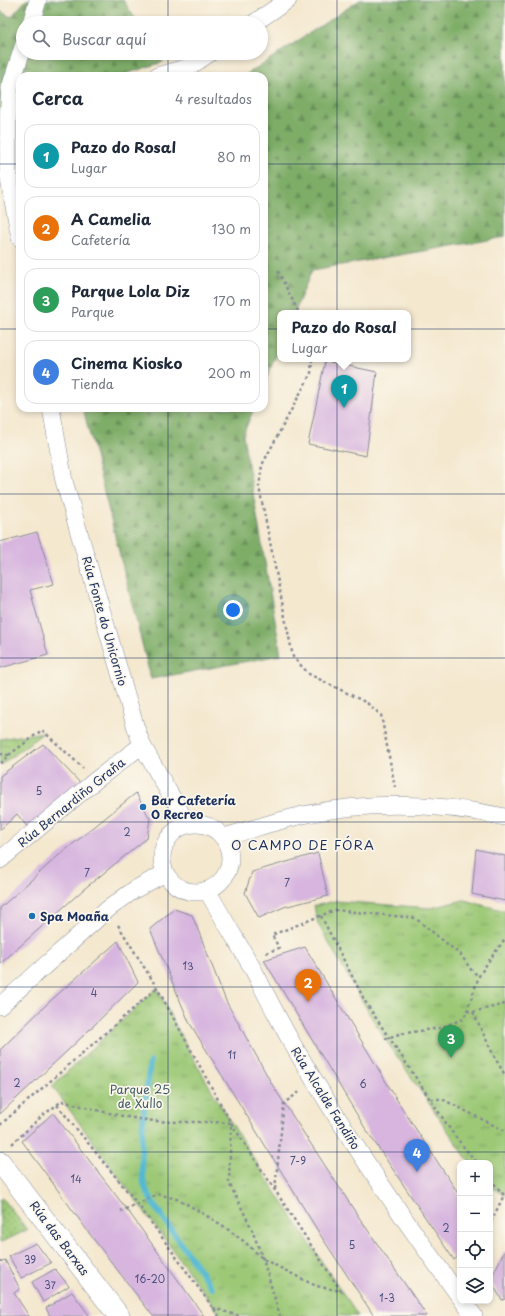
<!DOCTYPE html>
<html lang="es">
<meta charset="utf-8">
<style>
:root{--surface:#fff;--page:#f6f6f7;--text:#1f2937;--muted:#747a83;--line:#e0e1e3;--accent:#1f6fb2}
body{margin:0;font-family:"Playpen Sans",sans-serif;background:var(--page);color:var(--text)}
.controls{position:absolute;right:12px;bottom:12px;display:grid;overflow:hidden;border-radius:8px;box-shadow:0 2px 6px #0003}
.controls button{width:36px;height:36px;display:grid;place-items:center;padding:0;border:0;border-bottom:1px solid var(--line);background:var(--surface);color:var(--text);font:20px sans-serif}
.you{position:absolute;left:233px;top:610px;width:14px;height:14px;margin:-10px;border:3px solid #fff;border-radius:50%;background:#1a73e8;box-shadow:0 0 0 6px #1a73e833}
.badge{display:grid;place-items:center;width:26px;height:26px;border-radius:50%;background:var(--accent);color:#fff;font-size:13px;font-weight:700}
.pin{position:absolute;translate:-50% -33px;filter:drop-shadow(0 1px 2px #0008)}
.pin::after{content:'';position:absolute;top:21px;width:14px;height:12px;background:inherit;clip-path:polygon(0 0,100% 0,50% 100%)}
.popup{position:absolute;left:277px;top:310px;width:134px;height:52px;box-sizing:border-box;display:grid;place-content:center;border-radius:8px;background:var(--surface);filter:drop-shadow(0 1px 3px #0005);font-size:13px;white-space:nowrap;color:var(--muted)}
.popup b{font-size:15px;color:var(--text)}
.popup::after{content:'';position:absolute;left:50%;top:100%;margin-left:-8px;border:8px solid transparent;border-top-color:var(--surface)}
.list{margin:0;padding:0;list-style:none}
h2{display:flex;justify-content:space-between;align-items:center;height:52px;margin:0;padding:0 16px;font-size:17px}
h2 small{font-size:13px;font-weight:400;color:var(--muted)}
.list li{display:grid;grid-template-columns:26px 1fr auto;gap:12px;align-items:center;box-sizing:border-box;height:64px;margin:0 8px 8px;padding:0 8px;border:1px solid var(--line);border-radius:12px}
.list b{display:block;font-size:15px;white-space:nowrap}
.list p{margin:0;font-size:13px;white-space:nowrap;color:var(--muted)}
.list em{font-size:13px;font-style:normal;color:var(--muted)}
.icon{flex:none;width:22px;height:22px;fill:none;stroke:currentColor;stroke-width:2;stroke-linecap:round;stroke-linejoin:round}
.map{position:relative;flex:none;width:505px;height:1316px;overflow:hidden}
.search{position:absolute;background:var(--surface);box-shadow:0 2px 6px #0003;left:16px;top:16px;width:252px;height:44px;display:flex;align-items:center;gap:10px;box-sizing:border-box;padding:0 14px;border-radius:22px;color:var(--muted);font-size:15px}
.panel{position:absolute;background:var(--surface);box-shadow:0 2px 6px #0003;left:16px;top:72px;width:252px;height:340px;border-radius:12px}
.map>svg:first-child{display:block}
</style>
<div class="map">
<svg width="505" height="1316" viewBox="0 0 505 1316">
<defs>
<pattern id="grass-dots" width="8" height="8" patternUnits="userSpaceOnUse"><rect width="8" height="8" fill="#9dc977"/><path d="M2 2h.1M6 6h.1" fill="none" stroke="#7fa465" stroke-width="1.8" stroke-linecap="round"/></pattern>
<pattern id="forest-firs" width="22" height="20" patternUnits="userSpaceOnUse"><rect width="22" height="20" fill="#7ead68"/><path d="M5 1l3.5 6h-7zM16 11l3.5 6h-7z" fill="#668d59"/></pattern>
<pattern id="park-tufts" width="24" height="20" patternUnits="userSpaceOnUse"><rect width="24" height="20" fill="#9dc977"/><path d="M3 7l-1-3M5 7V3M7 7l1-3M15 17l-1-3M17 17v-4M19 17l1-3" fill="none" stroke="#7fa465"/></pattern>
</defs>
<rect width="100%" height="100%" fill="#fbf7ec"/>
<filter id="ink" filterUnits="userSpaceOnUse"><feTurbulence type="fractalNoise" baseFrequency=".025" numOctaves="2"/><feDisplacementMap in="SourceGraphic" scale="8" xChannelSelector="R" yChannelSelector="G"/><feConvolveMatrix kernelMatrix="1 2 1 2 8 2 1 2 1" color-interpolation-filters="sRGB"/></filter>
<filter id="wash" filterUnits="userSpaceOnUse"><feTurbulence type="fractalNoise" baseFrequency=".012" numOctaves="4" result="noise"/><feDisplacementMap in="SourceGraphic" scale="16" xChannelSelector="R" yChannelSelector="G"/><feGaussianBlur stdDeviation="0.9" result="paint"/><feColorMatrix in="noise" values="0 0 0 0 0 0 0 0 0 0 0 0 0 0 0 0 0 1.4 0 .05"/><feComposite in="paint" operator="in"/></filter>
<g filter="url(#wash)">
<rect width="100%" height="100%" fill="#f4e8cf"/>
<path fill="url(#grass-dots)" stroke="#5c7c6a" d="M2,1197L27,1230L0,1243V1199Z"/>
<g fill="url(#forest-firs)" stroke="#4c6e63">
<path d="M26,0H123L138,23H23V53H158L163,62L119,76H20V108L0,114V11L11,17Z"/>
<path d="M360,0H505V237L312,270L294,313H280V346L264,384V76H244Z"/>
<path d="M83,408H254L243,435L281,655L151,679Z"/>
</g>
<g fill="url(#park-tufts)" stroke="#5c7c6a">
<path d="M44,732L6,761L0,766V739Z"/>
<path d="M464,900L505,911V1196L490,1186V1163H470L385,1039L369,1013L318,924L314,906L335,901L431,908Z"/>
<path d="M157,988C212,1104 288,1209 358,1316H221L52,1086Z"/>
</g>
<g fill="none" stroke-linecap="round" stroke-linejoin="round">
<path stroke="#53b9d1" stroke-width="6" d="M150,1062C146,1099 137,1147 144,1183C146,1192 151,1200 156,1208L212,1288"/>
</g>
<g id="blocks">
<g fill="#d7b5df">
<path d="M325,361L377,372L366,456L308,444Z"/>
<path d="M37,532L54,584L30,590L48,655L0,668V542Z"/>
<path d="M43,744L83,786L29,829L17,814L0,830V776Z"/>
<path d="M136,793L150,819L147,838L84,889L0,964V908L58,856Z"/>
<path d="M476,849L505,856V901L472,894Z"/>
<path d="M318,853L328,896L284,907L259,918L245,893L252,872Z"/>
<path d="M174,909L192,915L226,1001L273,1086L356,1213L427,1316H374L321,1236L189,1022L150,929Z"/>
<path d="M118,941L138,982L83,1036L0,1114V1050L48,1003Z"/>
<path d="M305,947L400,1105L460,1196V1255L454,1260L365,1128L264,960Z"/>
<path d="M53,1113L131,1215L204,1316H153L95,1241L22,1141Z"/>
<path d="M36,1243L51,1263L21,1278L9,1256Z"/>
<path d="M505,1250V1299L502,1300L490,1280Z"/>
<path d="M5,1260L20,1289L14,1293L29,1316H0V1262Z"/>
<path d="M55,1269L69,1286L43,1302L32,1282Z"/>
<path d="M72,1292L89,1315L87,1316H50L46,1308Z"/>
</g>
</g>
</g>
<g filter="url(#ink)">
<use href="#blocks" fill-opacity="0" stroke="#888c96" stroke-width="1"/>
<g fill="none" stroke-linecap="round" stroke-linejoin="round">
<g stroke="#888c96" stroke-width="18">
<g id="minor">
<path d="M31,23L38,0"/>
<path d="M254,23L288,0"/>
<path d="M157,76L189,67L210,53"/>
<path d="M20,238L8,174V118L10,88L23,47"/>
<path d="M51,408L64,481L135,725L142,745L187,824"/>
<circle cx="196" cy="858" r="34"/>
<path d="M224,837C250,830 276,821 303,815C370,801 439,803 505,817"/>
<path d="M0,860L96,780L142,745"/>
<path d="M207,890C222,917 238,943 253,969C268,998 282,1027 299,1055C348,1138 403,1219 460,1297"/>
<path d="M0,1006L108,909L134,890L165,873"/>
<path d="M463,1301L474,1316"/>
</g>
</g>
<g stroke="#888c96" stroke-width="22">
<path id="tertiary" d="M0,1162L119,1316"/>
</g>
<g stroke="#888c96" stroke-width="2.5" stroke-dasharray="3 3" stroke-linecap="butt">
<path d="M278,271L299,313"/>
<path d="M312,359L311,373L262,465L259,487L293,657L309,674L367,703L381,715L395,787"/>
<path d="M0,754L9,755L0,764"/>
<path d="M9,755L42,730L83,768"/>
<path d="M321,916L366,1003L454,1135L477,1163"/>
<path d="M118,925L157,988L231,1123L341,1291L316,1286L263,1259L246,1243L222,1225L180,1200L158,1194L121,1211"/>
<path d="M266,953L279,948L272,935L335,910L415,918L461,955L472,971L479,976"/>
<path d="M467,1011L473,1012L505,1004"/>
<path d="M473,1012L495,1058L505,1075"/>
<path d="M385,1039L399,1034L440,1028L463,1019L467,1011L479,976L490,959L505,939"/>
<path d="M431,1099H442L505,1131"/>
<path d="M57,1105L137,1203L219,1316"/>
<path d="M0,1125L157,988"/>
<path d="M12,1144L42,1116L62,1101C93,1109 124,1118 155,1121C180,1123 206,1121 231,1123L229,1183L250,1225L263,1259L280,1316"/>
<path d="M490,1179L504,1195L490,1224"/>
<path d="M275,1189L284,1103L301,1091"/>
<path d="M213,1308L239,1316"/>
</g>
<use href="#minor" stroke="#fff" stroke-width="17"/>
<use href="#tertiary" stroke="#fff" stroke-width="21"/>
</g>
</g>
<path fill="none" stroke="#1b2f5e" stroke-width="1" stroke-opacity="0.55" d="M168,0V23M337,0V1316M168,53V76M0,164H20M264,164H505M0,329H20M264,329H505M168,408V1316M0,494H505M0,658H505M0,822H505M0,987H505M0,1152H505"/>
<g fill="#1f6fb2" stroke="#fbf7ec" stroke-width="1.5">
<circle cx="143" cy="807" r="4"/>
<circle cx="32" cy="916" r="4"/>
</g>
<g text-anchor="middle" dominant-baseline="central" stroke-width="3.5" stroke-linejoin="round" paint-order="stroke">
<g font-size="10" fill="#4a507e">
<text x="39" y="790">5</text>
<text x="127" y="831">2</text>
<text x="87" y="872">7</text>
<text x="287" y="882">7</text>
<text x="188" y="965">13</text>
<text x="94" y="992">4</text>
<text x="232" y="1054">11</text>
<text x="17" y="1082">2</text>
<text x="363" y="1083">6</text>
<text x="298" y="1160">7-9</text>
<text x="76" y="1178">14</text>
<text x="446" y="1227">2</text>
<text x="352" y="1244">5</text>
<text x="30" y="1259">39</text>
<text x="150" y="1278">16-20</text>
<text x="50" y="1284">37</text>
<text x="387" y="1297">1-3</text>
</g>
<g font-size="12" fill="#1b2f5e" stroke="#fbf7ec">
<text transform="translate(105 621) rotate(74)">Rúa Fonte do Unicornio</text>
<text transform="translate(71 802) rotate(-39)">Rúa Bernardiño Graña</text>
<text transform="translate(326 1098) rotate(58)">Rúa Alcalde Fandiño</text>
<text transform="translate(60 1238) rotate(53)">Rúa das Barxas</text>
</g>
<g font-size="12" font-weight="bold" fill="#1b2f5e" stroke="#fbf7ec" text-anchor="start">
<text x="151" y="800">Bar Cafetería<tspan x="151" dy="14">O Recreo</tspan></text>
<text x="40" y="916">Spa Moaña</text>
</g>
<g font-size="12" fill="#425d66" stroke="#fbf7ec">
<text x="140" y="1089">Parque 25<tspan x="140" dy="14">de Xullo</tspan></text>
</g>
<g font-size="13" letter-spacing="1" fill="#1b2f5e" stroke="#fbf7ec">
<text x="303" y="844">O CAMPO DE FÓRA</text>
</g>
</g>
</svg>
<div class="controls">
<button>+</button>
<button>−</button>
<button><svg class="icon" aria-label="locate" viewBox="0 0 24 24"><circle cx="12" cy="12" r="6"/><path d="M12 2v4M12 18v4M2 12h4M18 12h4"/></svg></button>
<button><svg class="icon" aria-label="layers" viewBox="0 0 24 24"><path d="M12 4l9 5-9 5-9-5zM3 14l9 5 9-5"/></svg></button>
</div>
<div class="you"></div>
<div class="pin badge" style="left:344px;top:408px;background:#0f9aa8">1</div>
<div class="popup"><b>Pazo do Rosal</b>Lugar</div>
<div class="pin badge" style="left:308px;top:1002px;background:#e8710a">2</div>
<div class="pin badge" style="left:451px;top:1058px;background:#2e9e5b">3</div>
<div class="pin badge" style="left:417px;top:1172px;background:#3f7fe0">4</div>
<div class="search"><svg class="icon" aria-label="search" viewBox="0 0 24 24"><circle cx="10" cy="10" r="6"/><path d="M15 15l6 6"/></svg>Buscar aquí</div>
<section class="panel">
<h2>Cerca<small>4 resultados</small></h2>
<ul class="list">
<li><span class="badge" style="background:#0f9aa8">1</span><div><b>Pazo do Rosal</b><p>Lugar</p></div><em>80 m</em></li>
<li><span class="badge" style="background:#e8710a">2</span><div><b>A Camelia</b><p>Cafetería</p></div><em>130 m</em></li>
<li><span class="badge" style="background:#2e9e5b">3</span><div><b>Parque Lola Diz</b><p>Parque</p></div><em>170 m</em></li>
<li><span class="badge" style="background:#3f7fe0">4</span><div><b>Cinema Kiosko</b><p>Tienda</p></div><em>200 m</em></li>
</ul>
</section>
</div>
